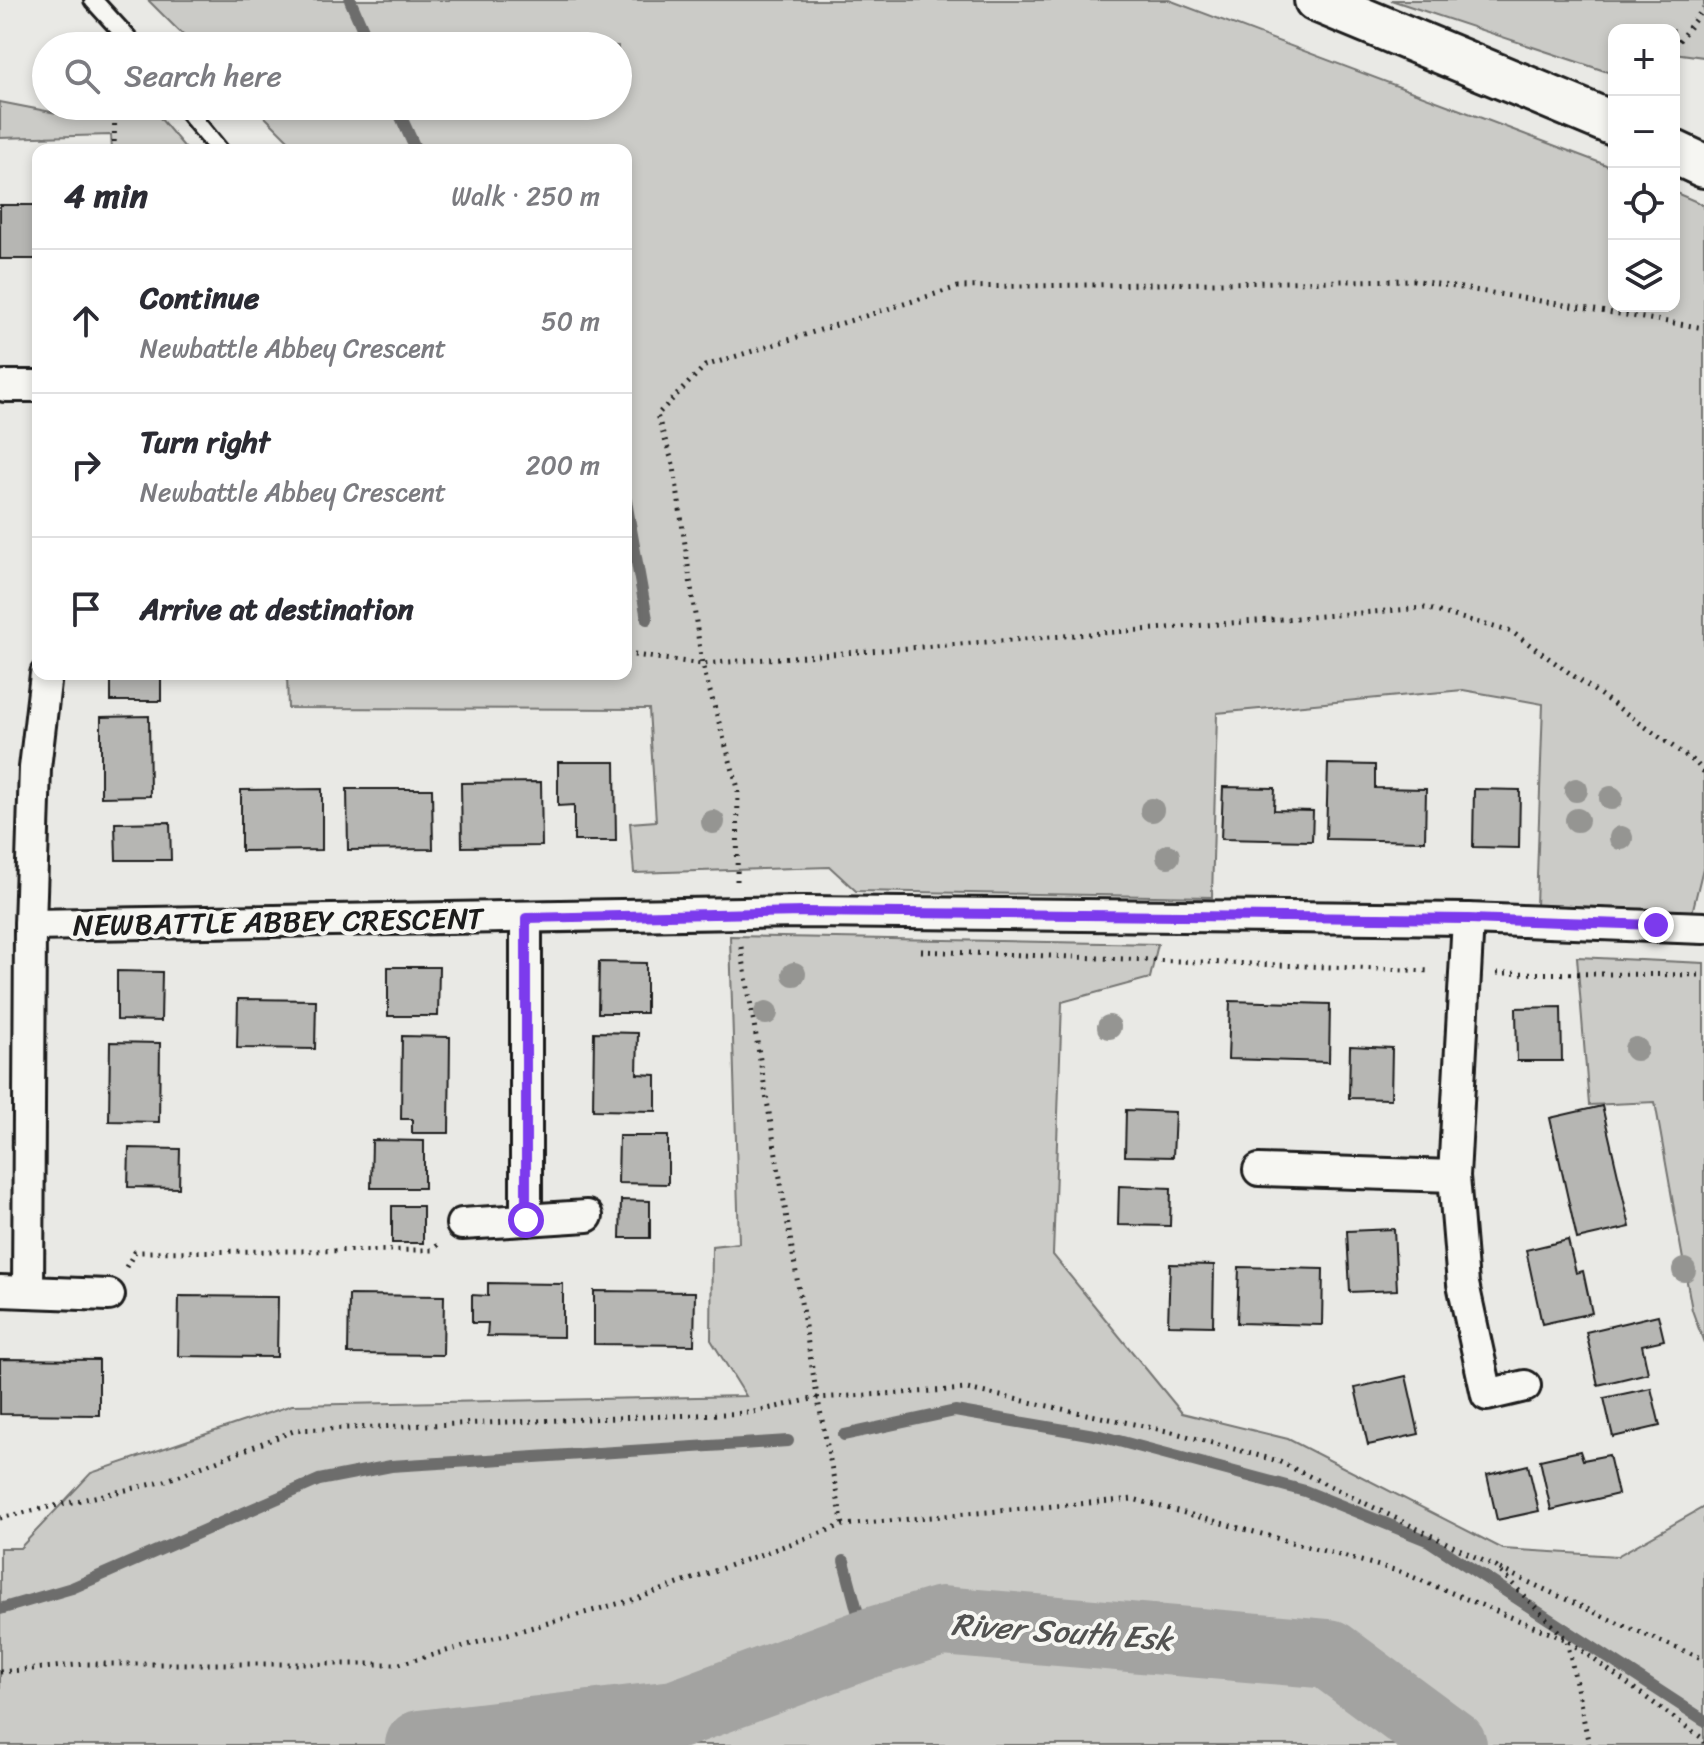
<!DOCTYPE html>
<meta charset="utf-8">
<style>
:root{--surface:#fff;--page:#f2f2f3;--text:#2b2b33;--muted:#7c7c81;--line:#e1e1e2}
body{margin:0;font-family:Sriracha,sans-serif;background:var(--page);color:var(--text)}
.controls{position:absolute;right:24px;top:24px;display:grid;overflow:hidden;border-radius:16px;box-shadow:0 4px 12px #0003}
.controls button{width:72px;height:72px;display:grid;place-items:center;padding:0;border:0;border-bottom:2px solid var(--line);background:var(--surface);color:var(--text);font:40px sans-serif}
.stop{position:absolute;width:24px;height:24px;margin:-18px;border:6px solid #7c3aed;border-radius:50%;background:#fff}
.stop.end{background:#7c3aed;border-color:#fff;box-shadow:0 2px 8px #0008}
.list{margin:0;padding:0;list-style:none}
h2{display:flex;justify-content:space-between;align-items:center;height:104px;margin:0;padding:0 32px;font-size:34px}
h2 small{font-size:26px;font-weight:400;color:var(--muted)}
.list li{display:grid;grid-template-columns:52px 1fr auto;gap:24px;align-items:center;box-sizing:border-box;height:144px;padding:0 32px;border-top:2px solid var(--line)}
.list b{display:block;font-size:30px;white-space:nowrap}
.list p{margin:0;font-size:26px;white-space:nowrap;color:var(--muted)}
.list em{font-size:26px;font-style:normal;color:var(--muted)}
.icon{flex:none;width:44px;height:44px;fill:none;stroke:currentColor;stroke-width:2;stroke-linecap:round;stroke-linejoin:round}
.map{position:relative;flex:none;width:1704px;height:1745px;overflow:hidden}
.search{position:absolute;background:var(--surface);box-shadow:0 4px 12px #0003;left:32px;top:32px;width:600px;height:88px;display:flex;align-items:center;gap:20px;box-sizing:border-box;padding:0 28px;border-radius:44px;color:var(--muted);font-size:30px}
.panel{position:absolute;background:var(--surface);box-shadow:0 4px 12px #0003;left:32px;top:144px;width:600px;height:536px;border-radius:16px}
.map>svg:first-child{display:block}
</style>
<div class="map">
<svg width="1704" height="1745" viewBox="0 0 1704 1745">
<rect width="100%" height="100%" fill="#e9e9e5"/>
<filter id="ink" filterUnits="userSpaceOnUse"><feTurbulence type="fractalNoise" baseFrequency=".0125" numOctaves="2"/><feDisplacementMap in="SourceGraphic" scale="16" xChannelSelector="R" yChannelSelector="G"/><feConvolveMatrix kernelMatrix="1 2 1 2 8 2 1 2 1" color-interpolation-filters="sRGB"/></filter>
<g filter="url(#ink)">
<g fill="#cbcbc7" stroke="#747472" stroke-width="2">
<path d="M148,0H1169L1614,168V306H1674V192L1704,205V864L1692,913L1536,906L1543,704L1463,690L1217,713L1212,897L856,891L830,867L634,873L630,823L656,821L649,709L288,708L287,674H626V150H298L254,106H618V46H194Z"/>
<path d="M1391,0H1704V57L1674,53V30H1614V74Z"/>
<path d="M0,102L72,116L76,106H150L187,150H112L111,135L0,138Z"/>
<path d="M730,936L1158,944L1150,978L1062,1002L1053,1255L1182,1413L1288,1439L1503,1549L1617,1556L1704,1507V1745H0V1548H20L91,1473L292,1405L746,1396L711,1340L712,1246L739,1243Z"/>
<path d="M1577,957L1704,963V1343L1692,1310L1655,1102L1589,1105Z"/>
</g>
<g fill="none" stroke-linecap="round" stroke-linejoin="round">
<g stroke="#6d6d6c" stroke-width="12">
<path d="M350,0L370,46"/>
<path d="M396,106L416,150"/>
<path d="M626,501L647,619"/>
<path d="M844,1435L955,1411L1100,1436L1305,1491L1429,1541L1704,1720"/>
<path d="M844,1561L866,1644"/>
<path d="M0,1609L72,1588L319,1480L391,1466L788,1441"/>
</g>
<path stroke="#a3a3a1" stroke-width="70" d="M420,1745L675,1715L866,1644L942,1621L1329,1654L1452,1745"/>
</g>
<g fill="#b6b6b3" stroke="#1c1c1c" stroke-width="2">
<rect x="0" y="205" width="38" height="54"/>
<rect x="111" y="674" width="50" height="27"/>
<path d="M149,716L150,796L101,797V717Z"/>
<path d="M558,762H615L616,841H574V805L558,806Z"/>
<path d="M1328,764L1375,765V788L1426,789L1425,841L1326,839Z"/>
<path d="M541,782L542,846L462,847L461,783Z"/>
<path d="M1223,787L1275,788L1274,810L1313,811L1312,841L1221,839Z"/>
<path d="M322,789V850L241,851V790Z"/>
<path d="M347,789H432L433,849L348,850Z"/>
<path d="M1474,789L1520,790L1519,848L1473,847Z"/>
<path d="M170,822L171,860H116L115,823Z"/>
<path d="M599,962L646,963V1013H598Z"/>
<path d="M388,967H439L438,1016H388Z"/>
<path d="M117,971L162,972L161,1021L117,1020Z"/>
<path d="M238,999L316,1000L315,1049L237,1048Z"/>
<path d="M1230,1001L1330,1004L1329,1062L1228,1059Z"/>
<path d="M1561,1007L1562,1061H1517L1516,1008Z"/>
<path d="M594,1032L638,1033L637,1074L656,1075V1111L593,1110Z"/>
<path d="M402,1036L450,1037L449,1133H412V1119H401Z"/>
<path d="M110,1042L160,1043L159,1122L109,1121Z"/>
<path d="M1350,1046L1392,1048L1391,1099L1349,1098Z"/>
<path d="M1602,1106L1630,1227L1577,1239L1550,1118Z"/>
<path d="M1126,1110L1175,1112L1173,1157L1125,1156Z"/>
<path d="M619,1136H668V1184L618,1183Z"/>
<path d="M372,1140L424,1141V1188H371Z"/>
<path d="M129,1148L180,1149L179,1188L128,1187Z"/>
<path d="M1119,1186L1171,1188L1170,1226L1118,1225Z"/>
<path d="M621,1200L650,1201V1238H620Z"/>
<rect x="392" y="1206" width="31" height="37"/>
<path d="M1394,1229L1397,1290L1350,1292L1347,1231Z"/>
<path d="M1568,1240L1576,1273L1583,1271L1592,1313L1542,1324L1526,1250Z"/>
<path d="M1170,1264L1214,1265L1213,1326L1168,1325Z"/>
<path d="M1239,1267L1323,1269L1322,1325L1237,1323Z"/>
<path d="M488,1283L563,1284V1337L487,1336L488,1323H472V1295L488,1296Z"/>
<path d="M594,1291L695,1292L694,1345L594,1344Z"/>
<path d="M349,1295L444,1296L443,1355L348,1354Z"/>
<path d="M179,1296L278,1297L277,1357L178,1356Z"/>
<path d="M1658,1315L1664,1340L1642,1345L1648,1373L1598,1385L1586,1332Z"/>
<path d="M0,1359L99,1360V1415L0,1414Z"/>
<path d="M1406,1376L1419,1434L1368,1445L1355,1388Z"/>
<path d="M1651,1388L1660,1426L1613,1437L1604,1398Z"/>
<path d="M1580,1451L1583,1460L1609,1455L1618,1494L1551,1510L1540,1460Z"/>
<path d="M1528,1465L1539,1511L1497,1520L1487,1475Z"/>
</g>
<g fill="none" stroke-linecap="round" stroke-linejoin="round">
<g stroke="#1c1c1c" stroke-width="22">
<g id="lane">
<path d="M93,0L135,46"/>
<path d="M183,106L219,150"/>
</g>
</g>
<g stroke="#1c1c1c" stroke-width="36">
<g id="street">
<path d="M5,386H38"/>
<path d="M526,918V1220"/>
<path d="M1468,919L1454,1176L1463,1284L1487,1395L1525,1386"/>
<path d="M30,925L804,912L1468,919L1704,928"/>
<path d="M1259,1170L1454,1176"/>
<path d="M462,1224L587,1216"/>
<path d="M0,1291L109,1295"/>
<path d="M28,1292L30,925L35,768L46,674"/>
</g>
</g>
<g stroke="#1c1c1c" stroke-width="48">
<g id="secondary">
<path d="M1316,0L1614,124"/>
<path d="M1674,152L1704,166"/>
</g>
</g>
<g stroke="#1c1c1c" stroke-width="5" stroke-dasharray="2 6" stroke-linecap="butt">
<path d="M1674,47L1704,8"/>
<path d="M114,150L115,106"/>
<path d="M626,654L702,664L1425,608L1512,632L1696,763L1704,772"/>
<path d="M737,881L738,788L702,664L674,467L657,415L705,366L958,287L1413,280L1704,328"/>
<path d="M741,947L815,1385L843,1525"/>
<path d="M921,951L1431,971"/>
<path d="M1497,973L1704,975"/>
<path d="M126,1267L135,1252L432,1250L438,1245"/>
<path d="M0,1518L162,1482L296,1430L749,1413L817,1398L967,1389L1172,1432L1278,1461L1496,1567L1567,1640L1589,1745"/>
<path d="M1500,1569L1624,1626L1704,1659"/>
<path d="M0,1672L86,1664H399L639,1598L843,1525L1133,1499L1398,1571L1567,1640L1702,1738L1704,1743"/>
</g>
<use href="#lane" stroke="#f6f6f2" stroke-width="16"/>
<use href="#street" stroke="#f6f6f2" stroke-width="30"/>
<use href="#secondary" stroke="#f6f6f2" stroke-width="42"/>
</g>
<g fill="#959592">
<circle cx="1576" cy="790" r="12"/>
<circle cx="1611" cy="798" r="12"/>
<circle cx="1152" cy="810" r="12"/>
<circle cx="1577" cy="820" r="12"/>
<circle cx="713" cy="822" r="12"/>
<circle cx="1621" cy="838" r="12"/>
<circle cx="1168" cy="856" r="12"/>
<circle cx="794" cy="974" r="12"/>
<circle cx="766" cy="1013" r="12"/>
<circle cx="1109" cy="1027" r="12"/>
<circle cx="1636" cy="1049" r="12"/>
<circle cx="1684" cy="1270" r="12"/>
</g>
</g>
<g fill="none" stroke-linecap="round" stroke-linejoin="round" filter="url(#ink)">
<path stroke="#7c3aed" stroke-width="10" d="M526,1220V918L804,912L1468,919L1656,925"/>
</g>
<g text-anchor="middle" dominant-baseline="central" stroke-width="8" stroke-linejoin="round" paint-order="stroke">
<g font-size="30" fill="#1c1c1c" stroke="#f6f6f2">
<text transform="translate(278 922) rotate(-1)">NEWBATTLE ABBEY CRESCENT</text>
</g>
<g font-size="32" font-style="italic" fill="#525251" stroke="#f6f6f2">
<text transform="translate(1062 1632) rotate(4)">River South Esk</text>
</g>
</g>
</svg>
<div class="controls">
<button>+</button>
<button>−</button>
<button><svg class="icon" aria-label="locate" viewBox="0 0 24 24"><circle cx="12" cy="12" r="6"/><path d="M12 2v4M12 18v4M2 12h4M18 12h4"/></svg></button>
<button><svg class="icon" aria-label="layers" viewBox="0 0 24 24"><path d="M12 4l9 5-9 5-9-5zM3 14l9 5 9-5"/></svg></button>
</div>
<div class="stop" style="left:526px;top:1220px"></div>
<div class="stop end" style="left:1656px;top:925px"></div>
<div class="search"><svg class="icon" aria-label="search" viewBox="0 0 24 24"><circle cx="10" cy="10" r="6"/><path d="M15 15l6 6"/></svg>Search here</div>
<section class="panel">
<h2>4 min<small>Walk · 250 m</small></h2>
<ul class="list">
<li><svg class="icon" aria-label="ahead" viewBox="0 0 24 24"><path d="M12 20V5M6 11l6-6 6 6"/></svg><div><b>Continue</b><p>Newbattle Abbey Crescent</p></div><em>50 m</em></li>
<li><svg class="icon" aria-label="right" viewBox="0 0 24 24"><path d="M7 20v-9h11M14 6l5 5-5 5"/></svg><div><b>Turn right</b><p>Newbattle Abbey Crescent</p></div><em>200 m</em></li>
<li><svg class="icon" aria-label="arrive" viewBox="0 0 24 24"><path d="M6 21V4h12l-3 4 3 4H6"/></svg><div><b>Arrive at destination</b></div></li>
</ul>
</section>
</div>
